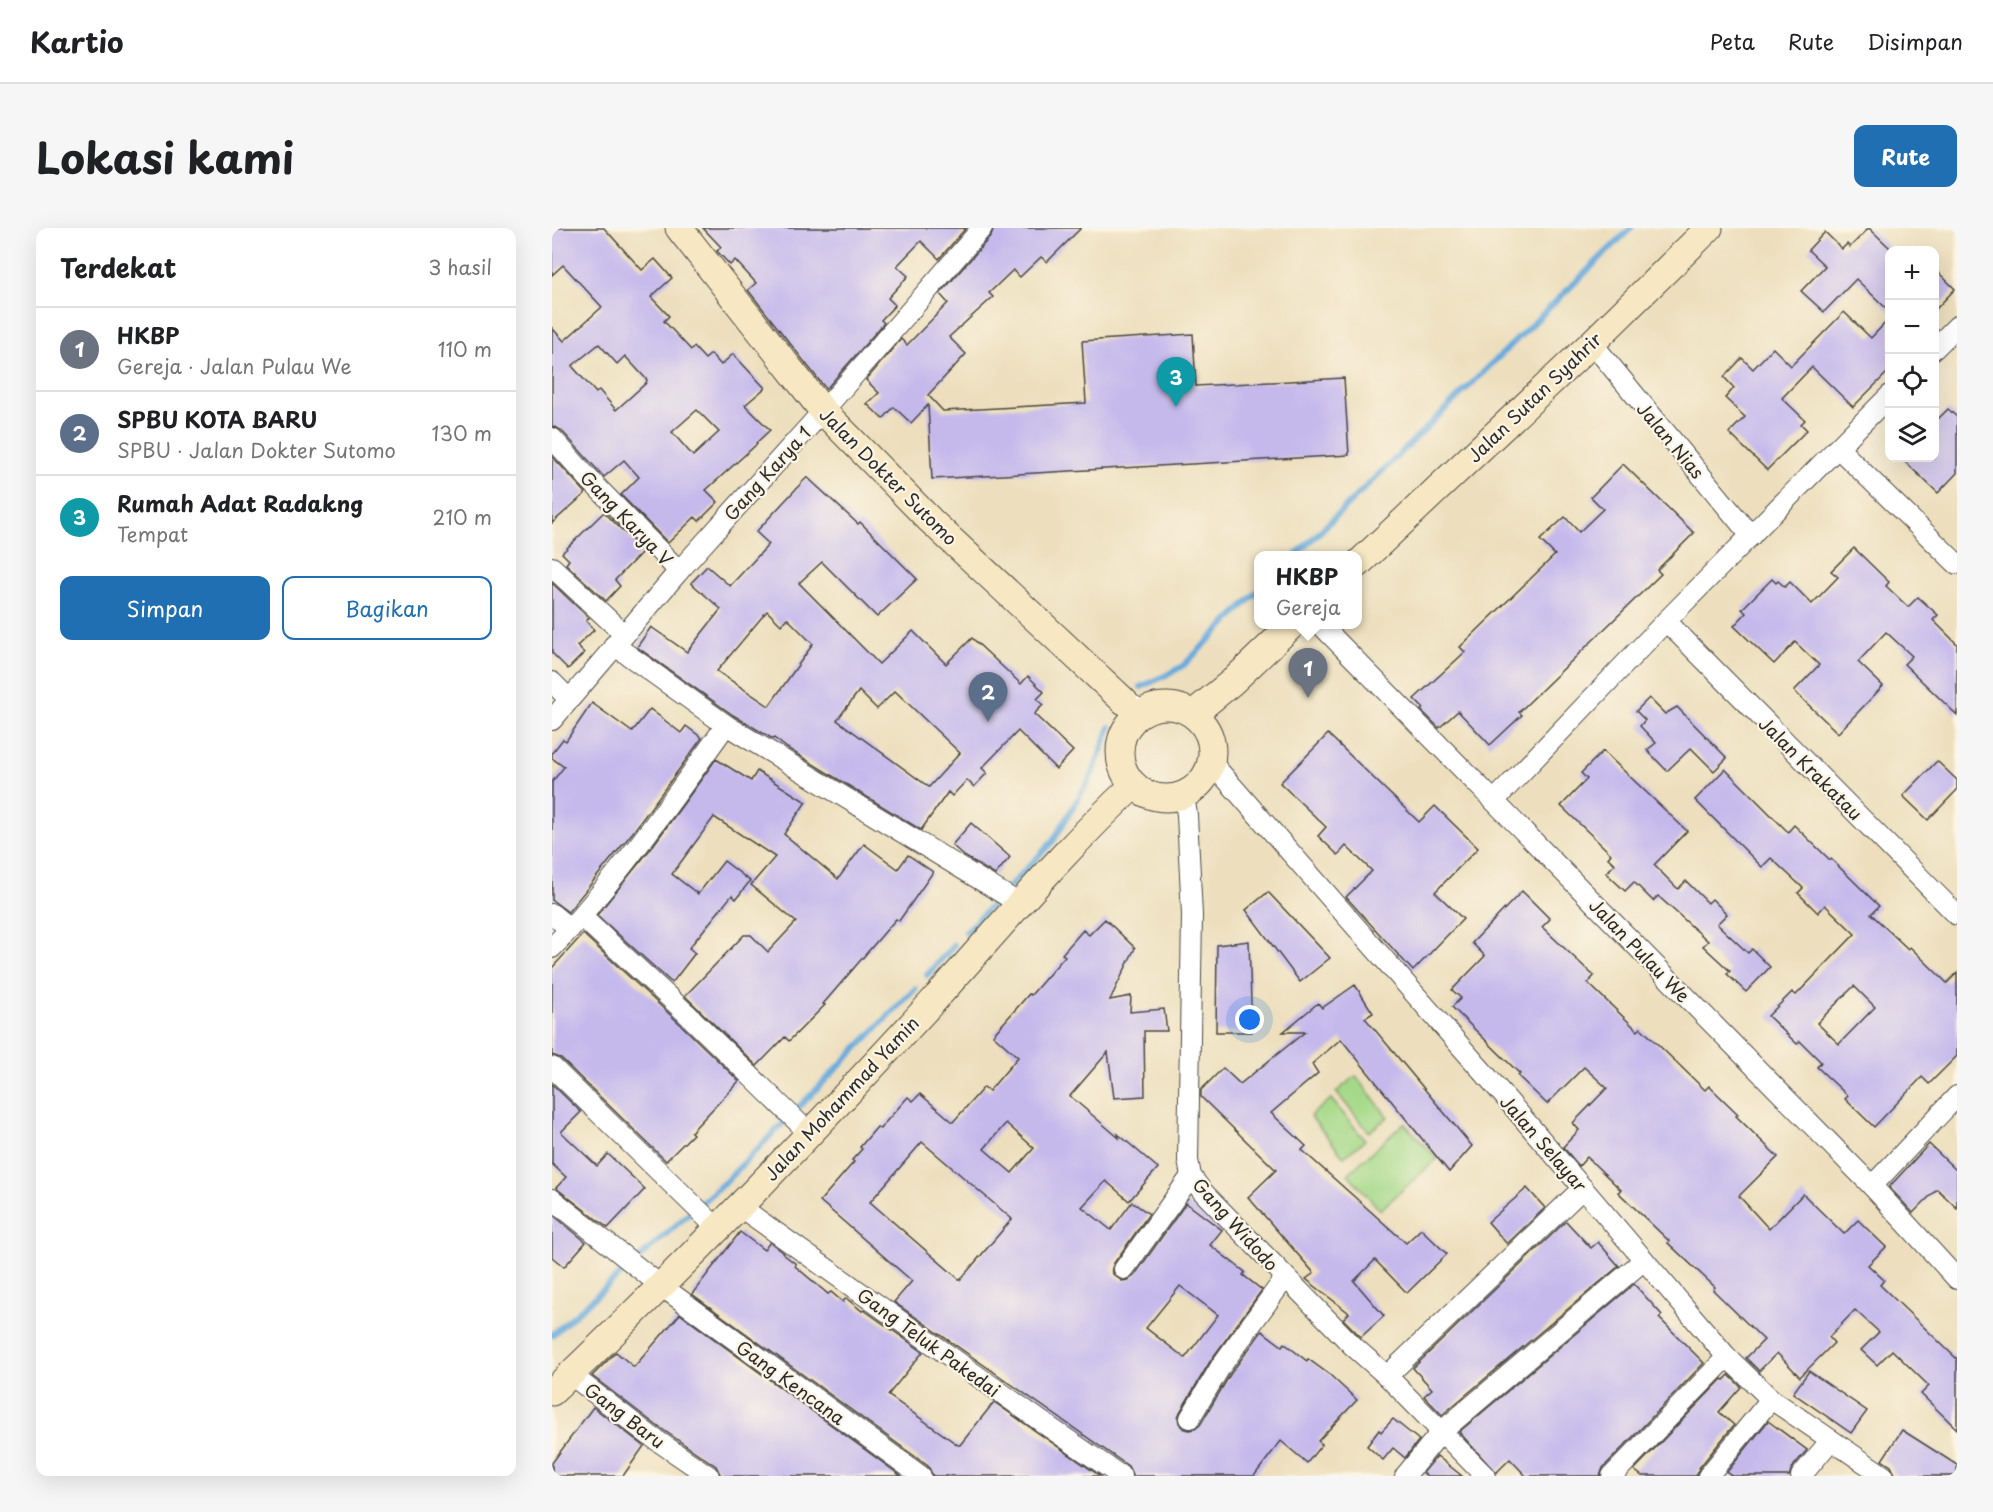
<!DOCTYPE html>
<html lang="id">
<meta charset="utf-8">
<style>
:root{--surface:#fff;--page:#f6f6f6;--text:#202124;--muted:#757577;--line:#e0e0e0;--accent:#1f6fb2}
body{margin:0;font-family:"Playpen Sans",sans-serif;background:var(--page);color:var(--text)}
.controls{position:absolute;right:18px;top:18px;display:grid;overflow:hidden;border-radius:12px;box-shadow:0 6px 24px #0002}
.controls button{width:54px;height:54px;display:grid;place-items:center;padding:0;border:0;border-bottom:2px solid var(--line);background:var(--surface);color:var(--text);font:30px sans-serif}
.you{position:absolute;left:698px;top:792px;width:21px;height:21px;margin:-15px;border:4px solid #fff;border-radius:50%;background:#1a73e8;box-shadow:0 0 0 9px #1a73e833}
.badge{display:grid;place-items:center;width:39px;height:39px;border-radius:50%;background:var(--accent);color:#fff;font-size:20px;font-weight:700}
.pin{position:absolute;translate:-50% -50px;filter:drop-shadow(0 2px 3px #0008)}
.pin::after{content:'';position:absolute;top:32px;width:21px;height:18px;background:inherit;clip-path:polygon(0 0,100% 0,50% 100%)}
.popup{position:absolute;left:702px;top:323px;width:108px;height:78px;box-sizing:border-box;display:grid;place-content:center;border-radius:12px;background:var(--surface);filter:drop-shadow(0 2px 4px #0005);font-size:20px;white-space:nowrap;color:var(--muted)}
.popup b{font-size:22px;color:var(--text)}
.popup::after{content:'';position:absolute;left:50%;top:100%;margin-left:-12px;border:12px solid transparent;border-top-color:var(--surface)}
.list{margin:0;padding:0;list-style:none}
h2{display:flex;justify-content:space-between;align-items:center;height:78px;margin:0;padding:0 24px;font-size:26px}
h2 small{font-size:20px;font-weight:400;color:var(--muted)}
.list li{display:grid;grid-template-columns:39px 1fr auto;gap:18px;align-items:center;box-sizing:border-box;height:84px;padding:0 24px;border-top:2px solid var(--line)}
.list b{display:block;font-size:22px;white-space:nowrap}
.list p{margin:0;font-size:20px;white-space:nowrap;color:var(--muted)}
.list em{font-size:20px;font-style:normal;color:var(--muted)}
.actions{display:flex;gap:12px;padding:18px 24px}
.actions a{flex:1;padding:14px 0;border:2px solid var(--accent);border-radius:12px;text-align:center;font-size:21px;color:var(--accent)}
.actions .main{background:var(--accent);color:#fff}
.icon{flex:none;width:33px;height:33px;fill:none;stroke:currentColor;stroke-width:2;stroke-linecap:round;stroke-linejoin:round}
.map{position:relative;flex:none;width:1405px;height:1248px;overflow:hidden;border-radius:12px}
header{display:flex;align-items:center;gap:36px;box-sizing:border-box;height:84px;padding:0 30px;background:var(--surface);border-bottom:2px solid var(--line)}
header strong{font-size:28px}
nav{display:flex;gap:33px;margin-inline-start:auto;font-size:21px}
.intro{display:flex;align-items:center;justify-content:space-between;box-sizing:border-box;height:144px;padding:0 36px}
h1{margin:0;font-size:42px}
.button{padding:15px 27px;border-radius:12px;background:var(--accent);color:#fff;font-size:21px;font-weight:700}
main{display:flex;gap:36px;padding:0 36px}
aside{flex:1;background:var(--surface);border-radius:12px;box-shadow:0 6px 24px #0002}
.map>svg:first-child{display:block}
</style>
<header>
<strong>Kartio</strong>
<nav><a>Peta</a><a>Rute</a><a>Disimpan</a></nav>
</header>
<div class="intro"><h1>Lokasi kami</h1><a class="button">Rute</a></div>
<main>
<aside>
<h2>Terdekat<small>3 hasil</small></h2>
<ul class="list">
<li><span class="badge" style="background:#6b7280">1</span><div><b>HKBP</b><p>Gereja · Jalan Pulau We</p></div><em>110 m</em></li>
<li><span class="badge" style="background:#5c6f8a">2</span><div><b>SPBU KOTA BARU</b><p>SPBU · Jalan Dokter Sutomo</p></div><em>130 m</em></li>
<li><span class="badge" style="background:#0f9aa8">3</span><div><b>Rumah Adat Radakng</b><p>Tempat</p></div><em>210 m</em></li>
</ul>
<div class="actions"><a class="main">Simpan</a><a>Bagikan</a></div>
</aside>
<div class="map">
<svg width="1405" height="1248" viewBox="0 0 1405 1248">
<rect width="100%" height="100%" fill="#fcf5e5"/>
<filter id="ink" filterUnits="userSpaceOnUse"><feTurbulence type="fractalNoise" baseFrequency=".0167" numOctaves="2"/><feDisplacementMap in="SourceGraphic" scale="12" xChannelSelector="R" yChannelSelector="G"/><feConvolveMatrix kernelMatrix="1 2 1 2 8 2 1 2 1" color-interpolation-filters="sRGB"/></filter>
<filter id="wash" filterUnits="userSpaceOnUse"><feTurbulence type="fractalNoise" baseFrequency=".008" numOctaves="4" result="noise"/><feDisplacementMap in="SourceGraphic" scale="24" xChannelSelector="R" yChannelSelector="G"/><feGaussianBlur stdDeviation="1.35" result="paint"/><feColorMatrix in="noise" values="0 0 0 0 0 0 0 0 0 0 0 0 0 0 0 0 0 1.4 0 .05"/><feComposite in="paint" operator="in"/></filter>
<g filter="url(#wash)">
<rect width="100%" height="100%" fill="#eddfbd"/>
<g fill="#a5d989" stroke="#68825a" stroke-width="1.5">
<path d="M804,848L836,889L817,904L784,864Z"/>
<path d="M779,871L813,912L792,929L758,888Z"/>
<path d="M852,895L885,931L828,982L796,946Z"/>
</g>
<g fill="none" stroke-linecap="round" stroke-linejoin="round">
<g stroke="#68aadc" stroke-width="6">
<path d="M743,328L1079,0"/>
<path d="M589,459L617,446L632,437L706,363"/>
<path d="M414,704L501,613L540,547L558,499"/>
<path d="M375,747L402,717"/>
<path d="M0,1107L175,952L363,761"/>
</g>
</g>
<g id="blocks">
<g fill="#c5b9ec" fill-rule="evenodd">
<path d="M0,0H52L90,42L103,31L120,50L99,69L117,88L112,93L139,122L142,119L153,131L159,126L169,137L181,126L213,160L193,177L218,202L204,215L205,216L154,262L166,274L147,293L143,289L116,315L69,267L87,249L72,232L52,249L9,202L0,198V100L12,113L50,79L11,37L0,47ZM47,116L65,136L73,128L95,152L94,155L64,182L47,162L44,165L20,138ZM145,182L167,204L141,228L120,204Z"/>
<path d="M151,0H414L387,31L369,13L345,38L356,48L336,70L343,77L329,92L332,95L274,161L196,62L204,55L183,32L178,37L165,23L169,19Z"/>
<path d="M442,0H529L495,34L489,29L468,49L461,42L437,65L441,69L397,109L414,126L376,167L391,183L534,175L530,113L641,106L644,158L792,150L797,227L380,251L376,177L359,195L342,179L331,191L315,176L327,165L314,152L349,111L355,117L396,75L388,66L439,8Z"/>
<path d="M1317,0L1338,20V84L1304,51L1272,84L1249,63L1273,38L1256,22L1273,4L1290,21L1295,16L1298,19Z"/>
<path d="M1383,41L1403,61L1383,82Z"/>
<path d="M1292,84L1319,110L1338,90V142L1301,179L1260,139L1230,170L1253,192L1249,196L1255,202L1215,242L1177,205L1193,189L1173,170L1182,160L1172,149L1190,130L1201,141L1221,120L1239,138Z"/>
<path d="M1396,181L1405,189V245L1386,265L1349,230H1383V194Z"/>
<path d="M0,228L34,265L0,295Z"/>
<path d="M1071,236L1142,305L1105,342L1109,346L967,484L970,487L938,517L906,483L887,500L869,482L871,480L862,471L913,424L908,419L1003,327L988,312L1013,289L1027,304L1051,281L1039,269Z"/>
<path d="M255,249L306,296L308,294L365,351L325,389L270,334L247,355L327,436L361,403L394,436L420,410L469,456L476,448L492,464L485,471L491,477L482,486L521,523L504,541L466,503L430,540L435,545L422,559L415,552L400,568L396,564L369,602L235,520L222,510L221,511L181,487L85,419L99,399L135,424L169,381L139,355L155,338L178,358L217,316L204,304ZM215,383L229,397L235,390L261,416L217,478L165,443ZM307,463L325,481L343,463L408,525L377,559L285,492Z"/>
<path d="M52,284L91,323L63,352L68,358L54,373L14,336L17,332L10,325Z"/>
<path d="M1302,320L1337,354L1334,358L1356,379L1366,369L1386,387L1381,392L1405,416V487L1352,436L1360,428L1334,404L1306,434L1331,458L1286,505L1242,463L1267,437L1243,414L1222,436L1182,398L1194,385L1190,381L1220,351L1224,355L1226,353L1233,359L1238,354L1260,376L1286,349L1279,343Z"/>
<path d="M0,355L37,390L34,393L42,402L25,418L32,425L16,441L0,425Z"/>
<path d="M1097,470L1113,486L1125,479L1175,530L1162,543L1139,520L1115,543L1095,522L1104,515L1088,498L1093,492L1084,483Z"/>
<path d="M40,475L80,504L98,481L129,505L134,498L150,510L81,604L16,684L0,672V554L12,539L0,530V525L11,511L14,513Z"/>
<path d="M776,506L867,594L883,578L926,620L883,664L911,691L861,743L794,669L820,643L794,618L786,627L766,608L774,599L728,555Z"/>
<path d="M1051,523L1135,603L1102,637L1126,661L1134,653L1156,675L1160,671L1175,686L1165,696L1196,725L1200,721L1218,739L1194,764L1175,746L1178,743L1151,718L1156,713L1106,668L1101,673L1082,654L1073,663L1054,645L1063,636L1056,630L1059,626L1009,578L1035,551L1029,545Z"/>
<path d="M164,531L199,553L205,543L254,574L232,606L286,651L312,616L346,641L356,627L381,644L347,693L344,691L271,776L273,777L237,813L233,809L205,838L133,768L192,707H199L216,724L244,694L199,657L223,629L162,589L120,646L146,666L172,633L198,653L184,671L180,667L137,720L143,725L120,755L45,687L100,619Z"/>
<path d="M1385,533L1405,552V562L1376,592L1351,568Z"/>
<path d="M1173,541L1236,604L1242,597L1278,632L1279,631L1327,678L1319,686L1356,721L1358,719L1395,755L1405,745V828L1377,856L1370,849L1322,899L1293,871L1296,868L1265,839L1269,834L1248,813L1245,816L1216,788L1240,764L1244,767L1303,706L1273,677L1266,685L1246,665L1251,660L1219,630L1210,639L1143,572ZM1302,758L1323,779L1287,816L1265,795Z"/>
<path d="M419,595L458,629L443,647L412,628L400,617Z"/>
<path d="M970,663L998,691L990,699L1042,748L1036,755L1086,803L1089,800L1153,862L1157,858L1186,886L1184,888L1226,929L1187,968L1217,1001L1251,966L1292,1006L1306,992L1334,1019L1316,1037L1332,1052L1328,1057L1405,1131V1201L1369,1166L1377,1158L1340,1122L1325,1137L1309,1122L1327,1104L1303,1082L1277,1109L1282,1115L1248,1149L1225,1125L1207,1143L1194,1130L1212,1112L1161,1062L1163,1059L1116,1015L1117,1013L1066,964L1069,962L1035,929L1027,938L1011,919L1027,902L1021,895L1055,860L1032,839L995,876L966,848L968,846L900,779L909,770L900,762L933,728L920,715Z"/>
<path d="M716,664L778,730L748,754L694,682Z"/>
<path d="M553,691L583,720L558,772L579,768L578,784L612,781L615,803H592L593,868L562,870L556,824L518,868L567,910L566,906L606,940L577,973L554,953L530,979L559,1002L580,974L597,986L562,1035L560,1040L561,1046L570,1053L576,1052L582,1048L634,975L670,1002L658,1017L693,1044L691,1047L710,1062L659,1132L628,1184L626,1189L627,1195L631,1200L637,1202L643,1201L648,1197L679,1145L710,1103L730,1118L732,1115L755,1133L756,1131L778,1147L805,1172L766,1213L770,1216L755,1235L729,1213L702,1248H581L576,1238L342,1074L360,1053L268,973L302,934L300,932L310,921L308,919L325,899L328,901L331,897L356,869L361,873L368,866L401,894L432,859L437,863L466,829L441,807L477,766L479,767L513,728L510,726L531,702L537,707ZM454,895L482,920L460,945L432,921ZM370,914L460,991L408,1052L318,974ZM628,1058L666,1087L633,1130L594,1100Z"/>
<path d="M31,706L126,794L187,853L139,904L141,906L114,933L8,830L0,827V740Z"/>
<path d="M697,713L700,804H664L665,717Z"/>
<path d="M803,757L821,785L813,790L920,918L897,944L789,811L760,836L766,845L719,885L754,918L750,922L854,1015L869,1001L895,1026L855,1065L823,1032L802,1053L832,1088L809,1109L791,1091L797,1085L754,1051L762,1045L696,969L724,942L649,869V862L671,840L688,856L753,804H731L766,775L770,780Z"/>
<path d="M0,856L29,884L9,904L45,938L56,926L93,961L56,1000L4,960L14,949L0,936Z"/>
<path d="M1377,916L1405,943V980L1385,961L1361,985L1337,959Z"/>
<path d="M975,960L993,980L955,1016L936,994Z"/>
<path d="M0,986L34,1014L12,1039L0,1029Z"/>
<path d="M1014,993L1039,1020L1046,1014L1067,1038L890,1187L872,1168L880,1161L861,1140Z"/>
<path d="M188,1004L212,1022L218,1014L232,1025L231,1026L244,1036L243,1038L276,1066L279,1064L291,1074L294,1070L310,1083L312,1082L371,1124L336,1167L406,1217H408L442,1174L548,1248H381L376,1238L140,1066Z"/>
<path d="M1082,1056L1110,1087L1107,1090L1152,1135L1051,1240L1048,1248H974L958,1231L944,1245L907,1204Z"/>
<path d="M128,1086L349,1248H169L164,1238L104,1197L40,1148L64,1124L82,1139Z"/>
<path d="M1257,1143L1315,1183L1299,1205L1241,1165Z"/>
<path d="M1177,1147L1189,1159L1167,1184L1182,1197L1147,1240L1144,1248H1090L1082,1242L1170,1151L1172,1152Z"/>
<path d="M41,1179L92,1218L71,1248H0V1235Z"/>
<path d="M841,1191L867,1212L853,1230L841,1220L831,1232L815,1218L827,1202L829,1204Z"/>
<path d="M1216,1193L1255,1222L1240,1240L1237,1248H1180L1175,1244Z"/>
<path d="M1350,1202L1405,1237V1248H1344L1339,1238L1330,1232Z"/>
<path d="M885,1228L910,1248H875L871,1245Z"/>
</g>
</g>
</g>
<g filter="url(#ink)">
<use href="#blocks" fill-opacity="0" stroke="#484641" stroke-width="1.5"/>
<g fill="none" stroke-linecap="round" stroke-linejoin="round">
<g stroke="#484641" stroke-width="22">
<g id="street">
<path d="M1040,115L1199,308"/>
<path d="M1382,121L1405,98"/>
<path d="M0,210L37,251L127,343"/>
<path d="M1286,220L1405,336"/>
<path d="M0,339L72,406"/>
<path d="M1114,393L1405,687"/>
<path d="M768,396L1320,958L1405,1051"/>
<path d="M62,417L174,497L468,676"/>
<path d="M0,454L17,471"/>
<path d="M572,473L592,483"/>
<path d="M0,492L127,343L271,183L430,0"/>
<path d="M660,535L940,854L1175,1129L1219,1171L1332,1248"/>
<path d="M632,567L635,587L640,687L636,932L639,948L650,963L801,1118L835,1148L933,1248"/>
<path d="M942,573L1114,393L1338,167"/>
<path d="M0,686L18,701"/>
<path d="M30,689L134,785L256,904"/>
<path d="M0,720C65,651 119,574 174,497"/>
<path d="M0,839L165,1000"/>
<path d="M1320,958L1405,868"/>
<path d="M0,971L108,1057L369,1248"/>
<path d="M187,978L497,1199L569,1248"/>
<path d="M572,1041L639,948"/>
<path d="M18,1146L97,1207L157,1248"/>
<path d="M835,1148L1031,960"/>
<path d="M638,1190L669,1138L733,1050"/>
<path d="M853,1248L889,1204L1092,1032"/>
<path d="M1060,1248L1175,1129"/>
<path d="M1156,1248L1219,1171"/>
<path d="M1249,1248L1279,1212"/>
</g>
</g>
<g stroke="#484641" stroke-width="29">
<g id="secondary">
<path d="M127,0L271,183L379,293L572,473"/>
<path d="M806,336L1040,115L1157,0"/>
<circle cx="614" cy="524" r="46"/>
<path d="M641,486L680,454L741,396"/>
<path d="M0,1164C133,1038 260,905 384,770C449,698 511,623 582,557"/>
</g>
</g>
<use href="#street" stroke="#fff" stroke-width="20"/>
<use href="#secondary" stroke="#f7e8c3" stroke-width="27"/>
</g>
</g>
<g text-anchor="middle" dominant-baseline="central" stroke-width="4.5" stroke-linejoin="round" paint-order="stroke">
<g font-size="18" fill="#2b2b2b" stroke="#fcf5e5">
<text transform="translate(982 169) rotate(-44)">Jalan Sutan Syahrir</text>
<text transform="translate(1119 212) rotate(50)">Jalan Nias</text>
<text transform="translate(215 245) rotate(-48)">Gang Karya 1</text>
<text transform="translate(337 248) rotate(45)">Jalan Dokter Sutomo</text>
<text transform="translate(75 290) rotate(46)">Gang Karya V</text>
<text transform="translate(1259 540) rotate(45)">Jalan Krakatau</text>
<text transform="translate(1088 722) rotate(46)">Jalan Pulau We</text>
<text transform="translate(289 870) rotate(-47)">Jalan Mohammad Yamin</text>
<text transform="translate(992 915) rotate(49)">Jalan Selayar</text>
<text transform="translate(684 996) rotate(48)">Gang Widodo</text>
<text transform="translate(377 1114) rotate(36)">Gang Teluk Pakedai</text>
<text transform="translate(239 1154) rotate(36)">Gang Kencana</text>
<text transform="translate(73 1187) rotate(37)">Gang Baru</text>
</g>
</g>
</svg>
<div class="controls">
<button>+</button>
<button>−</button>
<button><svg class="icon" aria-label="locate" viewBox="0 0 24 24"><circle cx="12" cy="12" r="6"/><path d="M12 2v4M12 18v4M2 12h4M18 12h4"/></svg></button>
<button><svg class="icon" aria-label="layers" viewBox="0 0 24 24"><path d="M12 4l9 5-9 5-9-5zM3 14l9 5 9-5"/></svg></button>
</div>
<div class="you"></div>
<div class="pin badge" style="left:756px;top:470px;background:#6b7280">1</div>
<div class="popup"><b>HKBP</b>Gereja</div>
<div class="pin badge" style="left:436px;top:494px;background:#5c6f8a">2</div>
<div class="pin badge" style="left:624px;top:179px;background:#0f9aa8">3</div>
</div>
</main>
